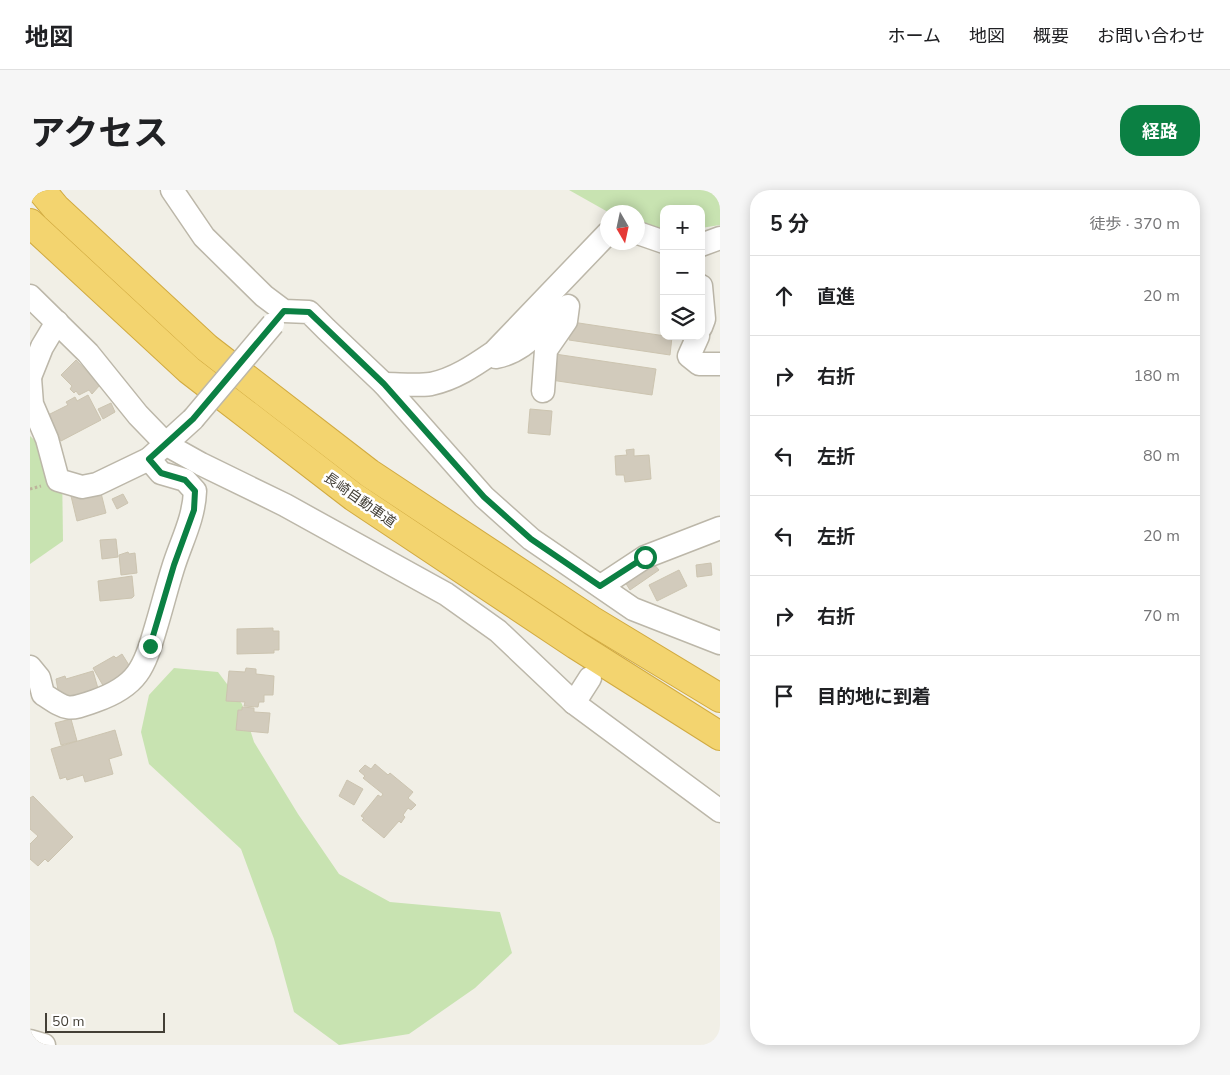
<!DOCTYPE html>
<html lang="ja">
<meta charset="utf-8">
<style>
:root{--surface:#fff;--page:#f6f6f6;--text:#202124;--muted:#757577;--line:#e0e0e0;--accent:#0b8043}
body{margin:0;font-family:"Nunito Sans","Noto Sans JP",sans-serif;background:var(--page);color:var(--text)}
.controls{position:absolute;right:15px;top:15px;display:grid;overflow:hidden;border-radius:10px;box-shadow:0 2px 12px #0003}
.controls button{width:45px;height:45px;display:grid;place-items:center;padding:0;border:0;border-bottom:1px solid var(--line);background:var(--surface);color:var(--text);font:25px sans-serif}
.compass{position:absolute;left:570px;top:15px;width:45px;height:45px;border-radius:50%;background:var(--surface);box-shadow:0 2px 12px #0003;rotate:171deg}
.scale{position:absolute;left:15px;bottom:12px;width:120px;box-sizing:border-box;padding-left:5px;border:2px solid #433f36;border-top:0;font-size:14px;line-height:18px;white-space:nowrap;color:#433f36;-webkit-text-stroke:4px #fff;paint-order:stroke}
.stop{position:absolute;width:15px;height:15px;margin:-11px;border:4px solid #0b8043;border-radius:50%;background:#fff}
.stop.end{background:#0b8043;border-color:#fff;box-shadow:0 1px 5px #0008}
.list{margin:0;padding:0;list-style:none}
h2{display:flex;justify-content:space-between;align-items:center;height:65px;margin:0;padding:0 20px;font-size:21px}
h2 small{font-size:16px;font-weight:400;color:var(--muted)}
.list li{display:grid;grid-template-columns:32px 1fr auto;gap:15px;align-items:center;box-sizing:border-box;height:80px;padding:0 20px;border-top:1px solid var(--line)}
.list b{display:block;font-size:19px;white-space:nowrap}
.list em{font-size:16px;font-style:normal;color:var(--muted)}
.icon{flex:none;width:28px;height:28px;fill:none;stroke:currentColor;stroke-width:2;stroke-linecap:round;stroke-linejoin:round}
.map{position:relative;flex:none;width:690px;height:855px;overflow:hidden;border-radius:20px}
header{display:flex;align-items:center;gap:30px;box-sizing:border-box;height:70px;padding:0 25px;background:var(--surface);border-bottom:1px solid var(--line)}
header strong{font-size:24px}
nav{display:flex;gap:28px;margin-inline-start:auto;font-size:18px}
.intro{display:flex;align-items:center;justify-content:space-between;box-sizing:border-box;height:120px;padding:0 30px}
h1{margin:0;font-size:35px}
.button{padding:12px 22px;border-radius:20px;background:var(--accent);color:#fff;font-size:18px;font-weight:700}
main{display:flex;gap:30px;padding:0 30px}
aside{flex:1;background:var(--surface);border-radius:20px;box-shadow:0 2px 12px #0003}
.map>svg:first-child{display:block}
</style>
<header>
<strong>地図</strong>
<nav><a>ホーム</a><a>地図</a><a>概要</a><a>お問い合わせ</a></nav>
</header>
<div class="intro"><h1>アクセス</h1><a class="button">経路</a></div>
<main>
<div class="map">
<svg width="690" height="855" viewBox="0 0 690 855">
<rect width="100%" height="100%" fill="#f1efe6"/>
<g fill="#c8e3b1">
<path d="M539,0H690V35L671,38V19H634V40L608,36V22H578Z"/>
<path d="M0,246L32,275L33,351L0,374Z"/>
<path d="M144,478L188,482L212,514L224,552L268,624L309,684L360,712L470,722L482,763L445,798L379,844L309,855L264,822L244,749L211,659L119,574L111,542L119,505Z"/>
</g>
<g fill="#d2cbbc" stroke="#ccc4b0">
<path d="M542,132L642,147L640,165L539,150Z"/>
<path d="M525,164L626,179L622,205L521,190Z"/>
<path d="M46,170L70,195L62,204L59,200L49,205L46,201L44,203L40,199L42,196L31,185Z"/>
<path d="M58,205L71,230L31,251L18,225L38,215L36,212L45,207L47,211Z"/>
<path d="M81,213L85,222L73,229L68,219Z"/>
<path d="M500,219L522,221L520,245L498,243Z"/>
<path d="M604,259V266L619,265L621,289L595,292L594,285H586L585,266L597,265L596,260Z"/>
<path d="M74,297L71,303L76,323L47,331L41,306Z"/>
<path d="M93,304L98,313L87,319L82,309Z"/>
<path d="M86,349L88,367L72,369L70,350Z"/>
<path d="M98,362L99,364L105,363L107,383L91,385L89,365Z"/>
<path d="M622,372L629,380L600,400L595,392Z"/>
<path d="M681,373L682,385L667,387L666,375Z"/>
<path d="M649,380L657,396L627,411L619,395Z"/>
<path d="M102,386L104,406L102,408L70,411L68,391Z"/>
<path d="M243,438V441H249V460H244V463L207,464V439Z"/>
<path d="M92,464L102,480L75,499L63,478L84,466L86,468Z"/>
<path d="M216,478L226,479V484L244,486L243,505H234V512H229L228,517L214,516L215,512L196,511L199,481L215,482Z"/>
<path d="M63,481L69,502L30,511L26,489L35,486L36,489Z"/>
<path d="M212,517L224,518V522L240,523L238,543L206,540L208,520H212Z"/>
<path d="M41,529L47,551L31,555L25,533Z"/>
<path d="M85,540L92,565L79,569L83,584L55,592L53,585L37,590L36,587L30,589L21,559Z"/>
<path d="M345,574L358,585L360,583L383,602L378,608L386,615L381,620L378,618L373,625L375,627L371,633L369,631L354,648L332,630L334,628L331,626L348,605L351,607L353,604L333,588L335,586L329,581L335,575L341,579Z"/>
<path d="M317,590L333,599L324,615L309,606Z"/>
<path d="M3,606L43,647L18,672L15,669L8,676L0,669V654L8,646L0,639V608Z"/>
</g>
<g fill="none" stroke-linecap="round" stroke-linejoin="round">
<path stroke="#ceccc3" stroke-width="22" stroke-dasharray="22 11" stroke-linecap="butt" d="M561,485L595,431"/>
<g stroke="#bcb7a9" stroke-width="25">
<g id="minor">
<path d="M142,0L174,47L234,106L254,121L279,122L296,139L354,194L454,307L501,349L603,419L690,453"/>
<path d="M608,43L634,52"/>
<path d="M671,55L690,48"/>
<path d="M671,96L674,129L671,137"/>
<path d="M0,106L58,163L108,225L137,255L171,274L255,315L416,404L468,441L544,513L690,621"/>
<path d="M668,146L659,166L669,174H690"/>
<path d="M466,167C486,163 500,151 514,136C521,129 528,120 538,116L536,131L516,160L513,201"/>
<path d="M0,187L12,157L27,132"/>
<path d="M0,188L2,214L17,249L28,290L52,297L67,294L119,269"/>
<path d="M354,194C369,194 386,196 401,194C425,189 445,175 464,162L578,43"/>
<path d="M571,396L615,367L690,338"/>
<path d="M0,477L9,488L13,504C37,520 37,521 65,511C108,496 114,478 126,437C132,417 137,397 143,378C151,352 164,329 165,301L155,290L131,283L119,269L163,229"/>
<path d="M544,513L560,488"/>
<path d="M0,851L14,855"/>
</g>
</g>
<g stroke="#d1aa40" stroke-width="30">
<g id="highway">
<path d="M11,0L26,18L177,158L339,283L561,430L690,508"/>
<path d="M0,33L159,180L324,307L546,455L690,546"/>
</g>
</g>
<path stroke="#bdb49b" stroke-width="3" stroke-dasharray="2.5 2.5" stroke-linecap="butt" d="M0,299L11,296"/>
<use href="#minor" stroke="#fff" stroke-width="22"/>
<use href="#highway" stroke="#f3d46f" stroke-width="28"/>
<g stroke="#bcb7a9" stroke-width="25" stroke-linecap="butt">
<path id="minor-bridge" d="M163,229L243,134"/>
</g>
<use href="#minor-bridge" stroke="#fff" stroke-width="22"/>
</g>
<g fill="none" stroke-linecap="round" stroke-linejoin="round">
<path stroke="#0b8043" stroke-width="6" d="M120,456L144,375L164,320L165,301L155,290L131,283L119,269L163,229L254,121L279,122L354,194L454,307L501,349L570,396L615,367"/>
</g>
<g text-anchor="middle" dominant-baseline="central" stroke-width="5" stroke-linejoin="round" paint-order="stroke">
<g font-size="14" fill="#433f36" stroke="#fff">
<text transform="translate(330 310) rotate(35)">長崎自動車道</text>
</g>
</g>
</svg>
<div class="controls">
<button>+</button>
<button>−</button>
<button><svg class="icon" aria-label="layers" viewBox="0 0 24 24"><path d="M12 4l9 5-9 5-9-5zM3 14l9 5 9-5"/></svg></button>
</div>
<svg class="compass" viewBox="-18 -18 36 36"><path d="M0-13l5 13h-10z" fill="#e53935"/><path d="M0 13l5-13h-10z" fill="#757577"/></svg>
<div class="scale">50 m</div>
<div class="stop" style="left:615px;top:367px"></div>
<div class="stop end" style="left:120px;top:456px"></div>
</div>
<aside>
<h2>5 分<small>徒歩 · 370 m</small></h2>
<ul class="list">
<li><svg class="icon" aria-label="ahead" viewBox="0 0 24 24"><path d="M12 20V5M6 11l6-6 6 6"/></svg><div><b>直進</b></div><em>20 m</em></li>
<li><svg class="icon" aria-label="right" viewBox="0 0 24 24"><path d="M7 20v-9h11M14 6l5 5-5 5"/></svg><div><b>右折</b></div><em>180 m</em></li>
<li><svg class="icon" aria-label="left" viewBox="0 0 24 24"><path d="M17 20v-9H6M10 6l-5 5 5 5"/></svg><div><b>左折</b></div><em>80 m</em></li>
<li><svg class="icon" aria-label="left" viewBox="0 0 24 24"><path d="M17 20v-9H6M10 6l-5 5 5 5"/></svg><div><b>左折</b></div><em>20 m</em></li>
<li><svg class="icon" aria-label="right" viewBox="0 0 24 24"><path d="M7 20v-9h11M14 6l5 5-5 5"/></svg><div><b>右折</b></div><em>70 m</em></li>
<li><svg class="icon" aria-label="arrive" viewBox="0 0 24 24"><path d="M6 21V4h12l-3 4 3 4H6"/></svg><div><b>目的地に到着</b></div></li>
</ul>
</aside>
</main>
